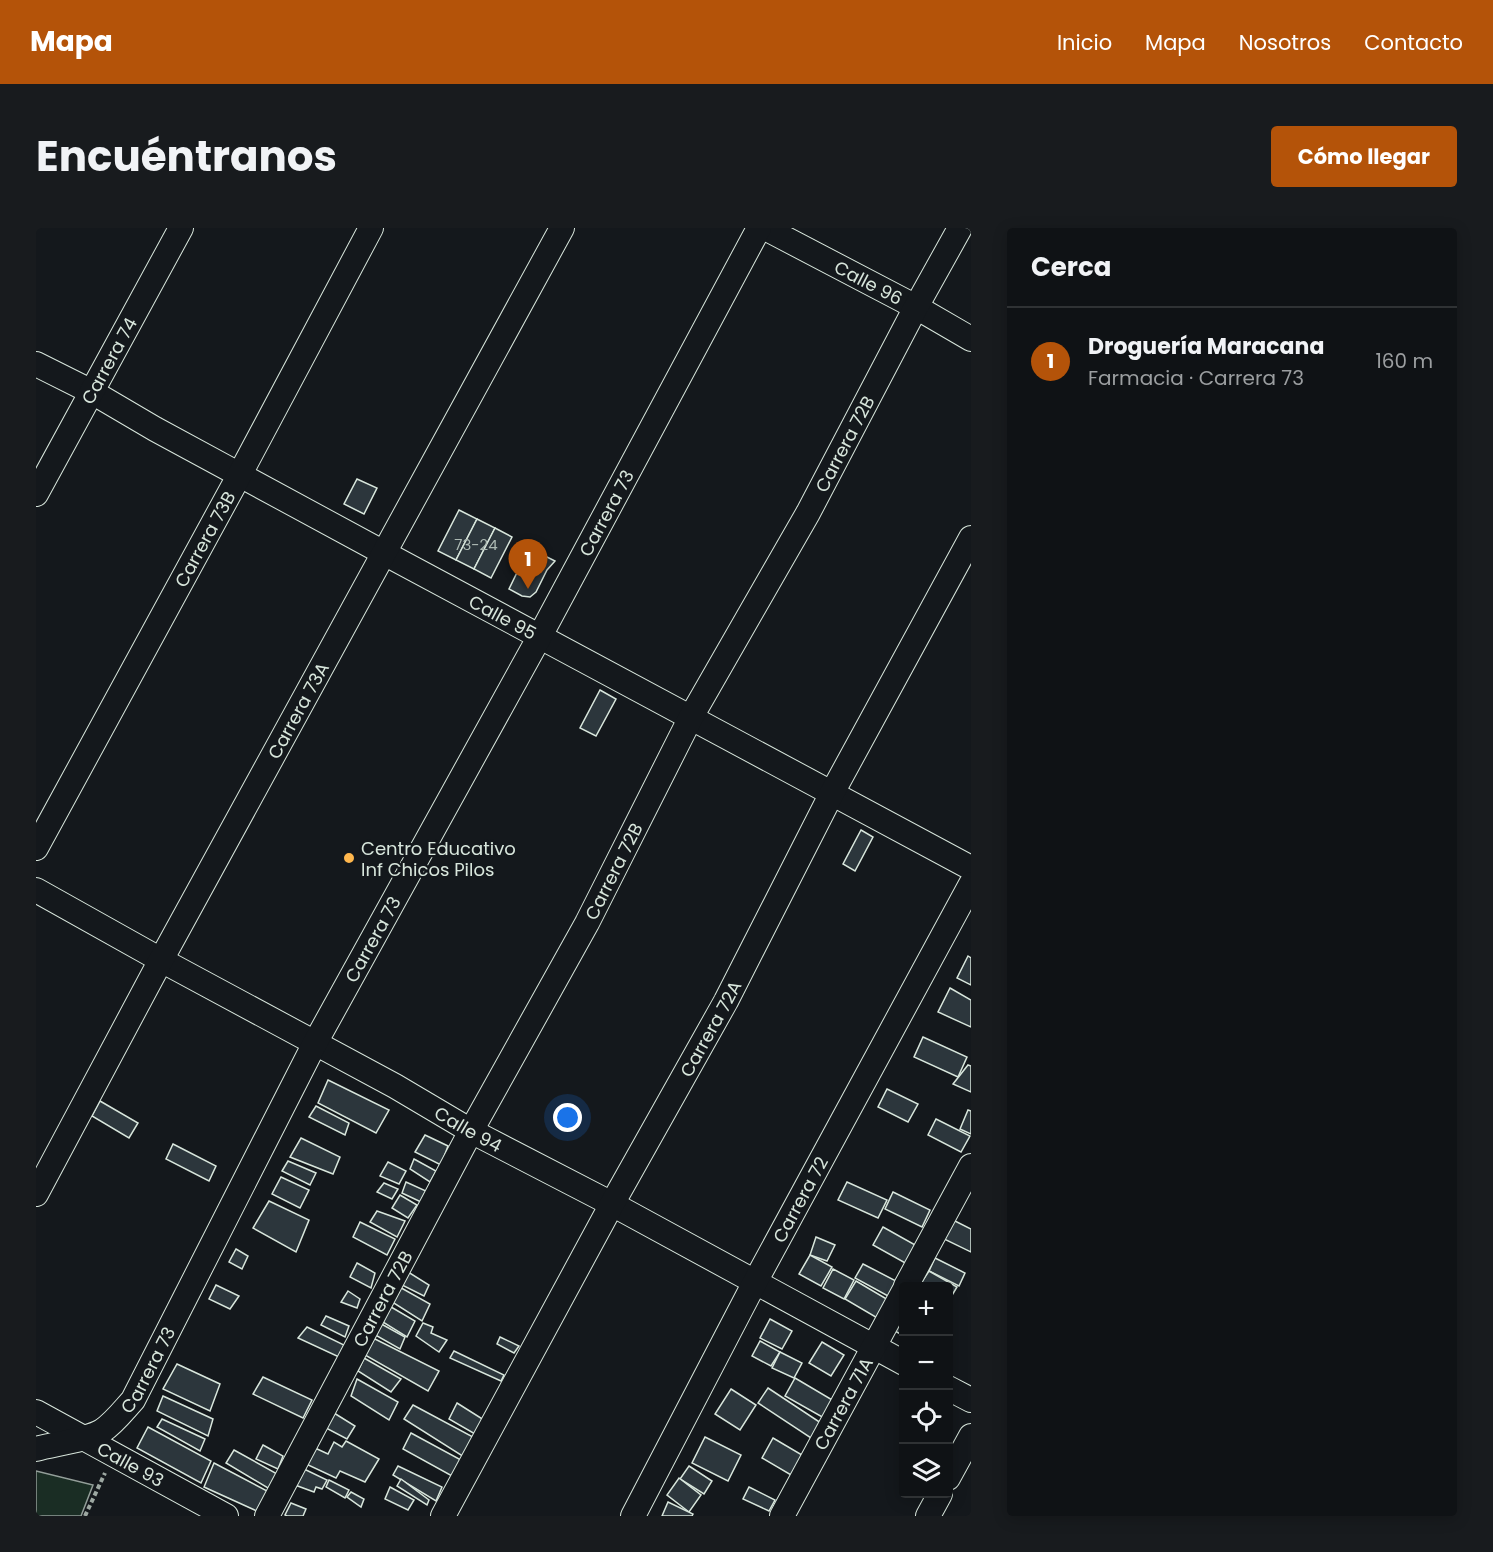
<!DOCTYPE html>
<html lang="es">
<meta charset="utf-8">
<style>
:root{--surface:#0f1215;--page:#181b1e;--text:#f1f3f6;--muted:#9b9ea0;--line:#2f3234;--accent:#b45309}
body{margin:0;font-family:Poppins,sans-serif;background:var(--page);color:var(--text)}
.controls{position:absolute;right:18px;bottom:18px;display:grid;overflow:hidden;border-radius:6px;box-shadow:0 3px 15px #0003}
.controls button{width:54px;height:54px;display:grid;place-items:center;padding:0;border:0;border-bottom:2px solid var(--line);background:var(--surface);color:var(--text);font:30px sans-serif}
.you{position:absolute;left:532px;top:890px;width:21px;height:21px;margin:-15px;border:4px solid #fff;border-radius:50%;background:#1a73e8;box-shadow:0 0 0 9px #1a73e833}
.badge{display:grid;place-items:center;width:39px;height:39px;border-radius:50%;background:var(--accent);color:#fff;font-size:20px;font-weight:700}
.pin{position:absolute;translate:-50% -50px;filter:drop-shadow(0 2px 3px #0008)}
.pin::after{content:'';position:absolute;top:32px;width:21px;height:18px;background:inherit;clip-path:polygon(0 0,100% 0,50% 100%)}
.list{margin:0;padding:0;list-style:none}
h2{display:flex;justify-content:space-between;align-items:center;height:78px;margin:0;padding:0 24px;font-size:26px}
h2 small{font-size:20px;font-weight:400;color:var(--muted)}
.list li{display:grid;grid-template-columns:39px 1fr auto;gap:18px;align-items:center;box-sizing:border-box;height:108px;padding:0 24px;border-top:2px solid var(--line)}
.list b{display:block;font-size:22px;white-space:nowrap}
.list p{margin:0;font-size:20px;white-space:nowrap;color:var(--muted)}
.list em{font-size:20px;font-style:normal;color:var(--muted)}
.icon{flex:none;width:33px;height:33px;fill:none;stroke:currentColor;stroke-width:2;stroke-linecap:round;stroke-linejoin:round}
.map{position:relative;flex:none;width:935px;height:1288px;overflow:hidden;border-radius:6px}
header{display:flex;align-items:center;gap:36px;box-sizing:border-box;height:84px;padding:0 30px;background:var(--accent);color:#fff}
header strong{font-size:28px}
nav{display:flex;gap:33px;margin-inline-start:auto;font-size:21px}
.intro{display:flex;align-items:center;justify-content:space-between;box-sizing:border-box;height:144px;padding:0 36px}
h1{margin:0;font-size:42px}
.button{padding:15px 27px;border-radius:6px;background:var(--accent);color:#fff;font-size:21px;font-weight:700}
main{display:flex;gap:36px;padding:0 36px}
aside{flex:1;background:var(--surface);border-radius:6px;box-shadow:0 3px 15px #0003}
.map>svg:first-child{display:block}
</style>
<header>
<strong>Mapa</strong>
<nav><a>Inicio</a><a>Mapa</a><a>Nosotros</a><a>Contacto</a></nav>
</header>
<div class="intro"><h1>Encuéntranos</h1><a class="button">Cómo llegar</a></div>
<main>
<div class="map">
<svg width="935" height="1288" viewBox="0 0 935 1288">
<rect width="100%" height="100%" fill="#14181c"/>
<path fill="#1a2d24" stroke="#939e99" stroke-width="1.5" d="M0,1243L57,1257L45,1288H0Z"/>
<g fill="#2c363c" stroke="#d8e6dc" stroke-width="1.5">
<path d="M321,251L341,260L328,286L308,276Z"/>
<path d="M423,282L441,291L420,332L402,323Z"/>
<path d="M441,291L459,300L438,341L420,332Z"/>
<path d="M459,300L476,309L455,350L438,341Z"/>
<path d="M493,320L519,333L511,342L500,364L494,369L486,368L473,361Z"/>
<path d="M564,462L580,471L560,508L544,500Z"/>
<path d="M825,602L837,609L819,643L807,636Z"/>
<path d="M932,728L935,730V757L921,750Z"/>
<path d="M914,760L935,772V799L902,784Z"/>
<path d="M887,809L931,829L922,849L878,829Z"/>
<path d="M932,837L935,838V864L917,856Z"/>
<path d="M292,852L353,882L340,905L282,875Z"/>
<path d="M851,861L882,876L872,894L842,879Z"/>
<path d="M64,873L102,895L93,910L56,888Z"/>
<path d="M280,878L313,895L309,907L273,889Z"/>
<path d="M932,882L935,883V906L924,901Z"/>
<path d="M900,891L934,908L925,924L892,907Z"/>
<path d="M389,907L412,918L405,937L379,924Z"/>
<path d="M265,910L304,929L297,946L254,929Z"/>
<path d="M137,916L180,938L173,953L130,931Z"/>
<path d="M378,931L400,943L394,954L374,941Z"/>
<path d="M252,933L280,945L274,957L246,943Z"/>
<path d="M352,934L370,943L363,956L344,948Z"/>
<path d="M245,949L273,962L264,980L236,966Z"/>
<path d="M370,954L390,963L385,974L366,965Z"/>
<path d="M811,954L851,972L842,990L802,972Z"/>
<path d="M348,955L362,961L356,971L341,964Z"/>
<path d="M857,964L894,982L886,999L849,981Z"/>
<path d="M364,967L381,977L372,990L356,980Z"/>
<path d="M233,973L273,992L260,1024L217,1000Z"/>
<path d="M341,983L369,993L361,1009L334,994Z"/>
<path d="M915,991L935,1001V1024L906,1010Z"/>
<path d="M324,994L359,1011L351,1027L317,1009Z"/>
<path d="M847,999L881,1018L871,1036L837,1017Z"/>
<path d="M780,1009L799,1017L791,1033L774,1027Z"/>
<path d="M200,1021L212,1028L206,1041L193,1034Z"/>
<path d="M774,1027L796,1039L785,1058L763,1046Z"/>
<path d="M899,1030L929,1045L923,1058L893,1043Z"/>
<path d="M321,1035L339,1045L335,1060L314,1049Z"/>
<path d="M827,1036L860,1053L852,1068L819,1050Z"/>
<path d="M797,1041L818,1052L808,1071L787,1060Z"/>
<path d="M369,1042L393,1057L388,1068L362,1055Z"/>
<path d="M893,1043L921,1059L912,1074V1058H883Z"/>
<path d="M820,1053L854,1073L843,1091L809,1071Z"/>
<path d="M180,1057L203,1068L194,1081L173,1071Z"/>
<path d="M360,1057L394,1076L386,1093L353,1072Z"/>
<path d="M312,1063L324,1071L321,1080L305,1074Z"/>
<path d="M350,1076L379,1093L371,1109L342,1091Z"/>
<path d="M868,1082V1108L857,1102Z"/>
<path d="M290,1088L313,1098L309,1109L285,1097Z"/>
<path d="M734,1091L756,1103L746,1121L724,1110Z"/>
<path d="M340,1093L369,1109L364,1121L334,1104Z"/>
<path d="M387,1095L397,1099L395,1105L411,1112L403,1124L380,1108Z"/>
<path d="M271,1099L308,1117L303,1129L262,1110Z"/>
<path d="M464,1109L483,1118L478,1125L461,1116Z"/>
<path d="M337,1110L403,1143L392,1163L329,1127Z"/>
<path d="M724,1113L744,1124L735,1138L716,1128Z"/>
<path d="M786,1114L808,1127L795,1148L773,1135Z"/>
<path d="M418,1123L468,1147L465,1153L414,1130Z"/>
<path d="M744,1124L766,1135L758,1150L736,1140Z"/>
<path d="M328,1130L365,1151L355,1164L322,1143Z"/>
<path d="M141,1136L184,1156L174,1183L127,1161Z"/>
<path d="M227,1149L276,1172L267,1190L217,1166Z"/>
<path d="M759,1150L798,1173L788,1190L749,1168Z"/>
<path d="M321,1151L362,1174L353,1192L315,1168Z"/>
<path d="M732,1160L788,1197L778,1212L722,1175Z"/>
<path d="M695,1161L720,1177L704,1202L679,1186Z"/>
<path d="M127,1168L177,1191L172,1208L121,1183Z"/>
<path d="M421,1175L448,1192L439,1206L413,1191Z"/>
<path d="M377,1177L437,1209L428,1229L368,1191Z"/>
<path d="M298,1185L319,1198L311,1211L290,1200Z"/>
<path d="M126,1191L169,1211L164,1223L121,1199Z"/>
<path d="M112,1199L175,1233L165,1255L101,1220Z"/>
<path d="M375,1205L425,1232L416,1248L367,1221Z"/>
<path d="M669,1209L705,1227L692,1253L656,1235Z"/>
<path d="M737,1210L766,1227L755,1247L726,1230Z"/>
<path d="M310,1213L343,1231L329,1254L304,1243L300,1250L270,1236L279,1220L292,1226L298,1214L306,1219Z"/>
<path d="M227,1217L247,1228L242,1241L220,1231Z"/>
<path d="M198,1222L243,1247L237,1263L190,1235Z"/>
<path d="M178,1235L233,1264L223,1284L168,1259Z"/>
<path d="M362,1238L406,1259L400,1273L357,1247Z"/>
<path d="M653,1238L676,1253L668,1266L644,1251Z"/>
<path d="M268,1241L291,1252L286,1261L280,1259L278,1264L259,1257Z"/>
<path d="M643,1250L665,1267L653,1284L631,1267Z"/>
<path d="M365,1251L393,1272L391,1277L361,1258Z"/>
<path d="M293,1252L313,1262L309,1270L290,1259Z"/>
<path d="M354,1259L378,1272L372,1282L349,1271Z"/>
<path d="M713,1259L739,1272L733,1283L707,1271Z"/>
<path d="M315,1264L328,1271L325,1279L311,1269Z"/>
<path d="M632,1274L657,1286L656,1288H626Z"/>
<path d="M255,1275L270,1281L267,1288H251L249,1287Z"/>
</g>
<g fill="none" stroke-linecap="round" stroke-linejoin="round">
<g stroke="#d8e6dc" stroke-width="26">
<g id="minor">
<path id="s1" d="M729,0L880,79L935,111"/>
<path id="s2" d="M0,136L56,164L119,201L348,325L935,640"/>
<path id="s3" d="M0,266L145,0"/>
<path id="s4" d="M0,620L204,246L335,0"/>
<path id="s5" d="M0,662L125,732L359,858L435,903L576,976L868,1135"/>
<path id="s6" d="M0,966L125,732L526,0"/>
<path d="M870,1058L935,938"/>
<path d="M912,1160L935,1172"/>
<path id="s7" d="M0,1184L190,1288"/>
<path id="s8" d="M0,1221C18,1216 51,1212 66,1203C78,1195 87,1183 97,1172L279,815L504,408L723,0"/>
<path d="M912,1250L935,1208"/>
<path id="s9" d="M231,1288L435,903L551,695L655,489L772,285L880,79L924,0"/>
<path id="s10" d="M407,1288L576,976L690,773L796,565L935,310"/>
<path id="s11" d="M597,1288L719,1054L935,656"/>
<path id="s12" d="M746,1288L868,1063"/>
<path d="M892,1288L904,1266"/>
</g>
</g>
<path stroke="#9da8a2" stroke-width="4" stroke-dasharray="4.5 3" stroke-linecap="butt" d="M49,1288L69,1245"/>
<use href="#minor" stroke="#14181c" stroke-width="24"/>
</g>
<circle fill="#ffb74d" stroke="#14181c" stroke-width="2" cx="313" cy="630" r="6"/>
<g text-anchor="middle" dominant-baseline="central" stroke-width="4.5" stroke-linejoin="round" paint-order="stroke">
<g font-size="15" fill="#adbab4">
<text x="440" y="316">73-24</text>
</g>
<g font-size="18" fill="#d8e6dc" stroke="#14181c">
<text stroke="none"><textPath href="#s1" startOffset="117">Calle 96</textPath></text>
<text stroke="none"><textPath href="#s3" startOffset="152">Carrera 74</textPath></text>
<text stroke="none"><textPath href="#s9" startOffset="1218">Carrera 72B</textPath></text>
<text stroke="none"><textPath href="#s8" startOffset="1118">Carrera 73</textPath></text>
<text stroke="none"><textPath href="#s4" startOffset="352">Carrera 73B</textPath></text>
<text stroke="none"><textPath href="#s2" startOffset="531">Calle 95</textPath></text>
<text stroke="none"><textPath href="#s6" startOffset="550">Carrera 73A</textPath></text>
<text stroke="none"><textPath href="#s9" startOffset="732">Carrera 72B</textPath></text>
<text stroke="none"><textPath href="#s8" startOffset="632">Carrera 73</textPath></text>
<text stroke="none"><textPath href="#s10" startOffset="556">Carrera 72A</textPath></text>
<text stroke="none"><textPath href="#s5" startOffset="494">Calle 94</textPath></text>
<text stroke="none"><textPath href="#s11" startOffset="358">Carrera 72</textPath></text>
<text stroke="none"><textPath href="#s9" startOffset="246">Carrera 72B</textPath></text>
<text stroke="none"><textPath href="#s8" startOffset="146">Carrera 73</textPath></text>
<text stroke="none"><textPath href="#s12" startOffset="128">Carrera 71A</textPath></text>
<text stroke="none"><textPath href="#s7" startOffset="108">Calle 93</textPath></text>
</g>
<g font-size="18" fill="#d8e6dc" stroke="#14181c" text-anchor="start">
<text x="325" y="620">Centro Educativo<tspan x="325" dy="21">Inf Chicos Pilos</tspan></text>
</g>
</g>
</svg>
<div class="controls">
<button>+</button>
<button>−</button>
<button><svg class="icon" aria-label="locate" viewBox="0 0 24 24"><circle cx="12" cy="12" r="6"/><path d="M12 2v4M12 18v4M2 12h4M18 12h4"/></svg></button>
<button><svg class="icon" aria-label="layers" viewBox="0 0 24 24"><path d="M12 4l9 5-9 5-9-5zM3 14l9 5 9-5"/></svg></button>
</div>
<div class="you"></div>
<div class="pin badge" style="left:492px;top:361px">1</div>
</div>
<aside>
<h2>Cerca<small></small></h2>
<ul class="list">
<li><span class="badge">1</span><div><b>Droguería Maracana</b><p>Farmacia · Carrera 73</p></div><em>160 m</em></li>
</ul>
</aside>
</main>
